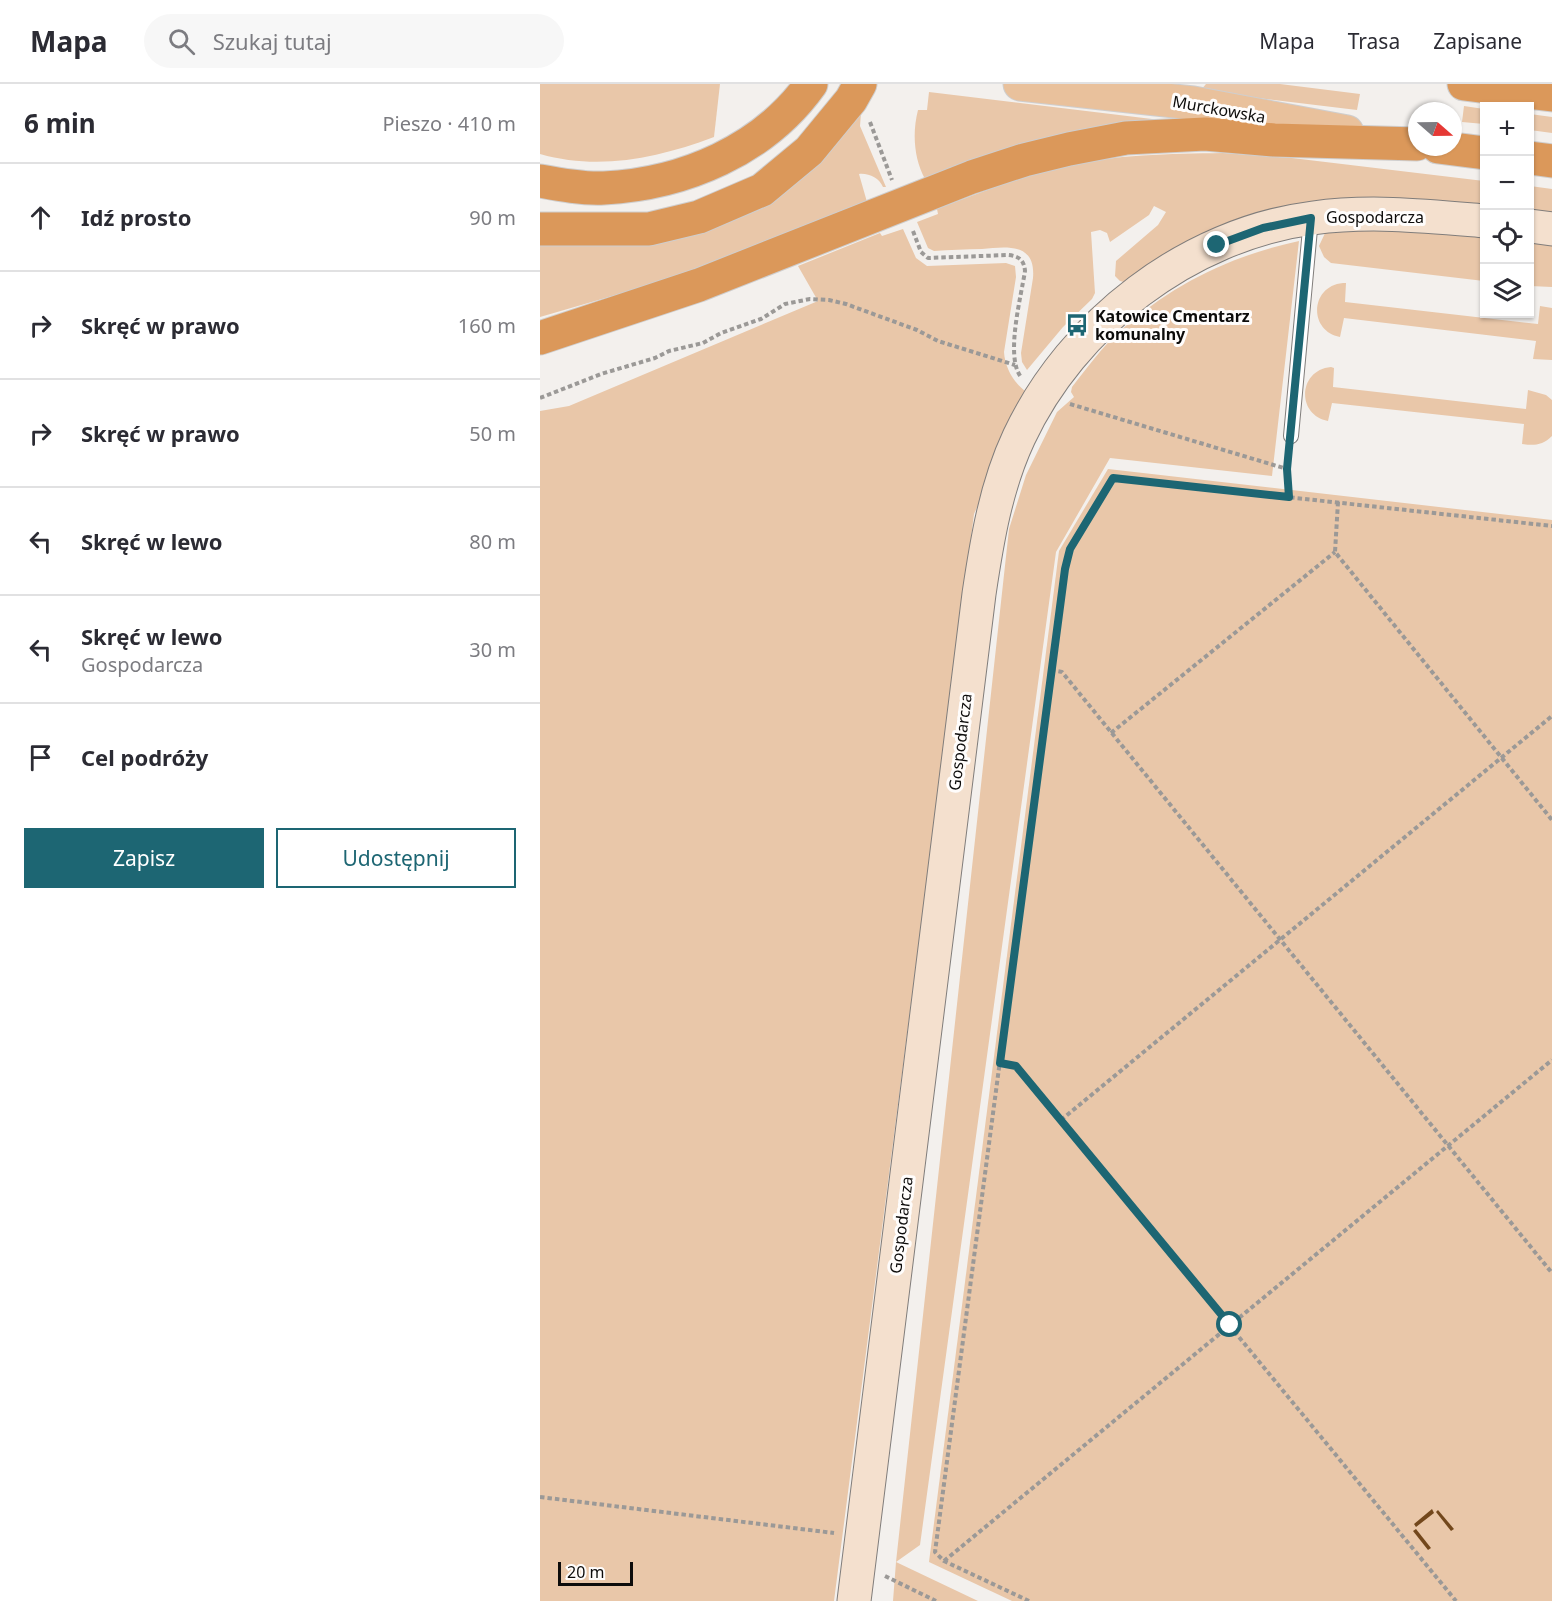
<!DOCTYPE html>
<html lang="pl">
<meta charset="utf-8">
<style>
:root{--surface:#fff;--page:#f7f7f7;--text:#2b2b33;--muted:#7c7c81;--line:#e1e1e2;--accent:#1d6673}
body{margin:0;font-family:"Noto Sans",sans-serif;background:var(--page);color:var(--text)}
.controls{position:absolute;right:18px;top:18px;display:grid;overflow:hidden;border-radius:0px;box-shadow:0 2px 4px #0004}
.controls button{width:54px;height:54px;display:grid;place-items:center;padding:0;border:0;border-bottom:2px solid var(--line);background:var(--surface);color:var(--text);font:30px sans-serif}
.compass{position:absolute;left:868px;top:18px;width:54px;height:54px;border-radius:50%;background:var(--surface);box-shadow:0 2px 4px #0004;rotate:110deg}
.scale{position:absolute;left:18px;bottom:15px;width:75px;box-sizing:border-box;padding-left:6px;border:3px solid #0d0c0b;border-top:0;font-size:16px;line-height:21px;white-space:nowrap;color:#0d0c0b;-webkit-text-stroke:4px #fffdfc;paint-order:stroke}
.stop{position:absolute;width:18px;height:18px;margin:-14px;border:4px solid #1d6673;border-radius:50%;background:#fff}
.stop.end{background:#1d6673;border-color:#fff;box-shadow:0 2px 6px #0008}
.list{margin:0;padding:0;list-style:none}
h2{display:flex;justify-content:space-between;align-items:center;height:78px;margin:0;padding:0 24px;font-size:26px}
h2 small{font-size:20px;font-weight:400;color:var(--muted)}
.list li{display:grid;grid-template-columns:39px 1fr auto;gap:18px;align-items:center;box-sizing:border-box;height:108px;padding:0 24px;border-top:2px solid var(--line)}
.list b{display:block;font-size:22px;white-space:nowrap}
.list p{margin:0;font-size:20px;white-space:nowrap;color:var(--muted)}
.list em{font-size:20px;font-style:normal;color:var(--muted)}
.actions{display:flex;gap:12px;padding:18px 24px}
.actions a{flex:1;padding:14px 0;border:2px solid var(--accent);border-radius:0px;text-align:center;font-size:21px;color:var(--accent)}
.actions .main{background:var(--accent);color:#fff}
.icon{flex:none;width:33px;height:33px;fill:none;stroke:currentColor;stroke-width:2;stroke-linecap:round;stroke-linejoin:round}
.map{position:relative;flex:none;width:1012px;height:1517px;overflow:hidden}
header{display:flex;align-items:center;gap:36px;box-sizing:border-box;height:84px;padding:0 30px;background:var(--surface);border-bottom:2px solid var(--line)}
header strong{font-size:28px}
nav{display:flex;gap:33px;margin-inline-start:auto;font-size:21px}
.search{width:420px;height:54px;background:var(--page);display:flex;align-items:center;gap:15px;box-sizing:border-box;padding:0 21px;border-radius:33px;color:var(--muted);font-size:22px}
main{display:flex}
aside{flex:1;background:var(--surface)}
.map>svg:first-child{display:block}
</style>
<header>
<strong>Mapa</strong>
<div class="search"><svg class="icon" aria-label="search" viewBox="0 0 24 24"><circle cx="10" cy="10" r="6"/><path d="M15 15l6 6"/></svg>Szukaj tutaj</div>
<nav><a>Mapa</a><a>Trasa</a><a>Zapisane</a></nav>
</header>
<main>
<aside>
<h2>6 min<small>Pieszo · 410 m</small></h2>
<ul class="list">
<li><svg class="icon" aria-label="ahead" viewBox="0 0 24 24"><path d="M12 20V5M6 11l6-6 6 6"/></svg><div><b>Idź prosto</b></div><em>90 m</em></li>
<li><svg class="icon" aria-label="right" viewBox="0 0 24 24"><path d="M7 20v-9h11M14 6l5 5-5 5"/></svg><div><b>Skręć w prawo</b></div><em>160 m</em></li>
<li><svg class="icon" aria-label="right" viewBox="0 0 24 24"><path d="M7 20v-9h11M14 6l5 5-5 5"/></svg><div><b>Skręć w prawo</b></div><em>50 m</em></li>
<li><svg class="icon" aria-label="left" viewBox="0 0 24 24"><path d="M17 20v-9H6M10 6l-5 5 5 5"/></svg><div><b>Skręć w lewo</b></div><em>80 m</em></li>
<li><svg class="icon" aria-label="left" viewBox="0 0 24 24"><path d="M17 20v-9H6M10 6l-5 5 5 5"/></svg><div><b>Skręć w lewo</b><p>Gospodarcza</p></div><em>30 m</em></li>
<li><svg class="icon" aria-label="arrive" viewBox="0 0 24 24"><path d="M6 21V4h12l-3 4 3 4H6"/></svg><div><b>Cel podróży</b></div></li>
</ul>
<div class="actions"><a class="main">Zapisz</a><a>Udostępnij</a></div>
</aside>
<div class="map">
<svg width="1012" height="1517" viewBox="0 0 1012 1517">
<rect width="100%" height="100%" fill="#f3f0ed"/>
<g fill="#e9c7a9">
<path d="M0,0H180L174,53C118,74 59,87 0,70Z"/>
<path d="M666,0H740L820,10L817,26L660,7Z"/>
<path d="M389,8L612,35L617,36L385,95C374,75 372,49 378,26H387Z"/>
<path d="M924,22L944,25V40L922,38Z"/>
<path d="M321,29L320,42L346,103H343C339,94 329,89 319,90L327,118L148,190L0,233V157L109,158Z"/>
<path d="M990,30L1012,33V49L990,46Z"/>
<path d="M683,69L752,74L944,97V125L857,117L587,199L580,197L575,192L576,177L618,141L626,128L614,122L609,131L570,158L567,149L560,146L551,148L555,209L552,215L523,243L487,286L482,278L481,269L493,194C496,158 466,163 442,165C426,165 410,166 394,167L388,164L377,138L398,130L397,125C438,109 479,93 523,83C575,70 630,70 683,69Z"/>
<path d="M990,102L1012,105V133L990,130Z"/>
<path d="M363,145L376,174L387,182L466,179L475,182L476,193L464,268C465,284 474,300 488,309L434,430L294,1517H0V327L29,322L278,217L258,182L340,149L342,152Z"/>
<path d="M789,145L944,148V197L791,179L784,173L779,162L786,147Z"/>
<path d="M990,153L1012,156V203L990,202Z"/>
<path d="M759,157L732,392L570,374L516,468L380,1461L356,1478L438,1517H353L356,1478L469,445L486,391L517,328L534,313L531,308L532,303C547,284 562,263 580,247C633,200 690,172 759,157Z"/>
<path d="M803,199H806L805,218L998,240L1000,222L1012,224V276L993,275L996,257L804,234L800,253C768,247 770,202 803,199Z"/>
<path d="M791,283L794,284L793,303L986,325L988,306L1006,311L1012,316V352C1003,361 994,362 982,360L984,340L792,319L788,337C756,331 758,286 791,283Z"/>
<path d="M568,385L1012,436V1517H472L389,1478L519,467Z"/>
</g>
<g fill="#72471c">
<path d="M892,1425L894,1429L876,1443L874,1440Z"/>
<path d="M898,1426L914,1445L911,1447L896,1428Z"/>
<path d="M876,1445L891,1464L888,1466L873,1447Z"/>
</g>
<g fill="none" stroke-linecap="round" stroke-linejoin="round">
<g stroke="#807d7b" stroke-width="16">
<path id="lane" d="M751,352L771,134"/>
</g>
<g stroke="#807d7b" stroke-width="35">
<g id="secondary">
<path d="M990,142L1012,145"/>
<path d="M314,1517L439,510C447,456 456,402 479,353C532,240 648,150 773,134C830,126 887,132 945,137"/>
</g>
</g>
<g stroke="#cfcece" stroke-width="35">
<path id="primary" d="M480,0L653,19L807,48"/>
</g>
<g stroke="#cfcece" stroke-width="35">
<g id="highway">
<path d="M924,0L1012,11"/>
<path d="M898,63L945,69"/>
<path d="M990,74L1012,77"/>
<path d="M0,97C21,101 43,105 64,104C144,100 224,66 271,0"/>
<path d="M0,145H109L159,133L222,106L269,67L311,16L320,0"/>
<path d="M0,254L159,201L432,93L484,76L529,65L586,54L665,50L734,56L877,60"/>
</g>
</g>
<g stroke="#9b9997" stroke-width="4" stroke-dasharray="4.5 3" stroke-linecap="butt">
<path d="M330,38L352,96"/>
<path d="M373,147L381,168L388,174L468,171C479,172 484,176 485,187C481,213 465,273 481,293"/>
<path d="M0,314L61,290L115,274L129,267L163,259L181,249L221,235L245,220L270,215L289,216L306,220L377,246L398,257L475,281"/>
<path d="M530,320L747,385"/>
<path d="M749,413V369"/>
<path d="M798,418L795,468L1012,736"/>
<path d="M511,586L522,588L1012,1189"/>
<path d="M571,649L795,468"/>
<path d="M460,979L476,982L916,1517"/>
<path d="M521,1036L1012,632"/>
<path d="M0,1413L294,1449"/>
<path d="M404,1477L1012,976"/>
<path d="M345,1492L396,1517"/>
<path d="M489,1517L404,1477L395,1468L525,485L530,465L573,394L1012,442"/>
</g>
<use href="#lane" stroke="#fff" stroke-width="14"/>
<use href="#secondary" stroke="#f4e0ce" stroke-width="33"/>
<use href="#primary" stroke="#e9c19c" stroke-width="33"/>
<use href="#highway" stroke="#db985a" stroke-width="33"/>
</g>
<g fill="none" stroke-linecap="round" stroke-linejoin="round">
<path stroke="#1d6673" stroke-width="8" d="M677,161L723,144L771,134L747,385L749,413L573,394L530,465L525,485L460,979L476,982L690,1241"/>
</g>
<defs>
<g id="bus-bare" transform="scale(1.8)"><path d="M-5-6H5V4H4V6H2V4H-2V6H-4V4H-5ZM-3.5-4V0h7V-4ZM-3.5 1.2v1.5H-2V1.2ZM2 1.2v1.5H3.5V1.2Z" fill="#1d6673" stroke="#fffdfc" stroke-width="2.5" paint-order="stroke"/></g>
</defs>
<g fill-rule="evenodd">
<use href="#bus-bare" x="537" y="241"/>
</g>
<g text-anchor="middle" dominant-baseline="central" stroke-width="6" stroke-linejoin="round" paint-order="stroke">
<g font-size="16" fill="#0d0c0b" stroke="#fffdfc">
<text transform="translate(679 25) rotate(10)">Murckowska</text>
<text x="835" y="133">Gospodarcza</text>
<text transform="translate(420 658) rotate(-83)">Gospodarcza</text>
<text transform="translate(361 1141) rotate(-83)">Gospodarcza</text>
</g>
<g font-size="16" font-weight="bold" fill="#0d0c0b" stroke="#fffdfc" text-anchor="start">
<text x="555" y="232">Katowice Cmentarz<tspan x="555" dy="18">komunalny</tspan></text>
</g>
</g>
</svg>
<div class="controls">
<button>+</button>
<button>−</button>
<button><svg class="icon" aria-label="locate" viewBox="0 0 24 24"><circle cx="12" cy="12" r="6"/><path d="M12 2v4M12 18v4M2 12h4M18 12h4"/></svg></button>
<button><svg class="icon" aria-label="layers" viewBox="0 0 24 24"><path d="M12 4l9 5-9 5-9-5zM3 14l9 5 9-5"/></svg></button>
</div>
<svg class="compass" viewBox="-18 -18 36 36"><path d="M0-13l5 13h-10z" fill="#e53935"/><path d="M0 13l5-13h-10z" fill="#7c7c81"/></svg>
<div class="scale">20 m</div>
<div class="stop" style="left:690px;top:1241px"></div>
<div class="stop end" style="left:677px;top:161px"></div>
</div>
</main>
